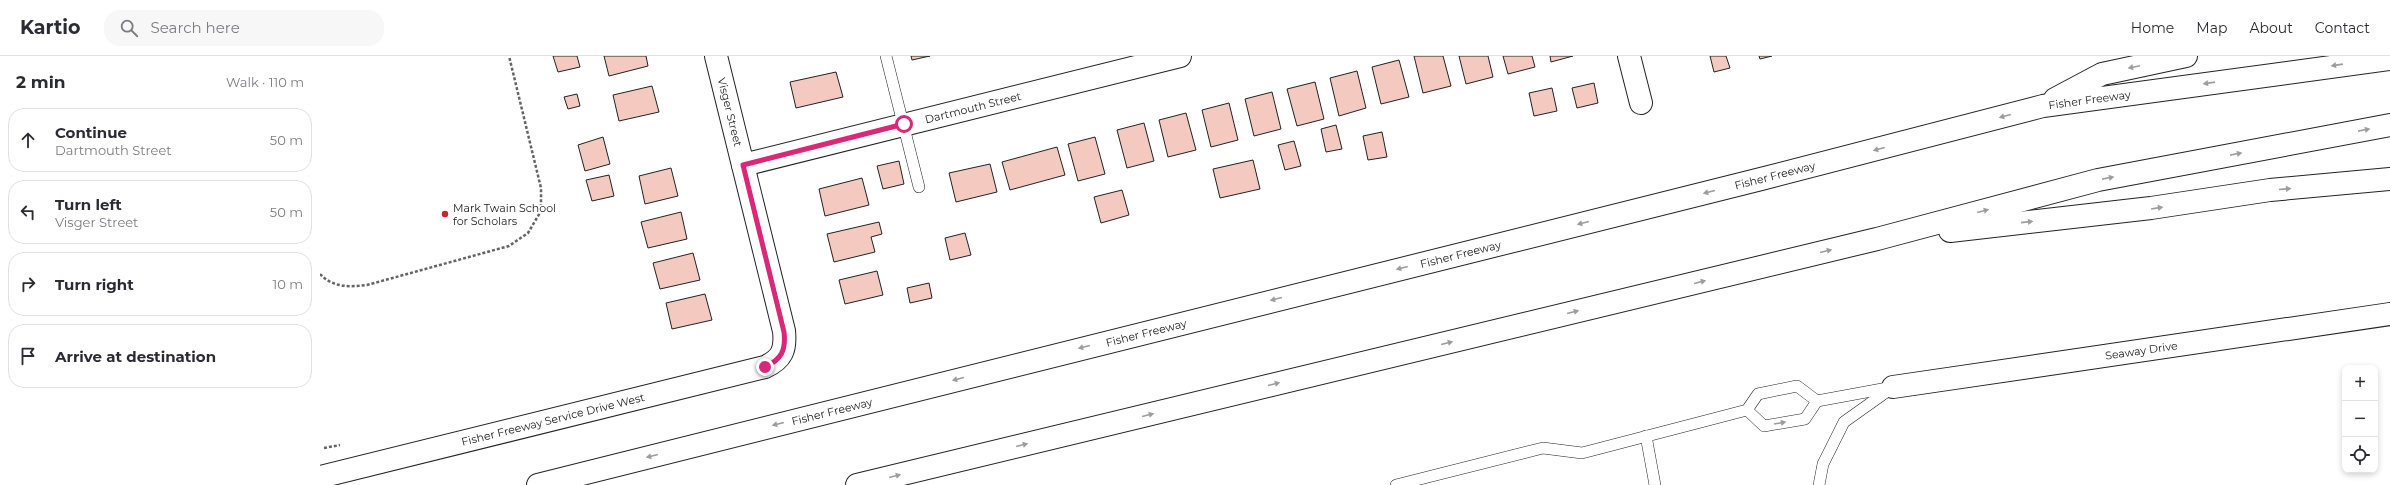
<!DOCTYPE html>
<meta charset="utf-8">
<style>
:root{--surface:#fff;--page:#f7f7f7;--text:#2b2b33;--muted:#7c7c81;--line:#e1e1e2}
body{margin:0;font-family:Montserrat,sans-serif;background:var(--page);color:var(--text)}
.controls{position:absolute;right:12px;bottom:12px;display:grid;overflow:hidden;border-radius:8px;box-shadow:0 2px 6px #0003}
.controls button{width:36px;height:36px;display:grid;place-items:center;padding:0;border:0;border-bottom:1px solid var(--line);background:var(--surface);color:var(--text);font:20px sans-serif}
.stop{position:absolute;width:12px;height:12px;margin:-9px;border:3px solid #db2777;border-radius:50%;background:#fff}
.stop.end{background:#db2777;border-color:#fff;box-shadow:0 1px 4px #0008}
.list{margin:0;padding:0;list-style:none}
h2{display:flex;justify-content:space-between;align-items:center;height:52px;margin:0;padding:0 16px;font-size:17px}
h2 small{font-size:13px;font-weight:400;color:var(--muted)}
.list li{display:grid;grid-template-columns:26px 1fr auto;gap:12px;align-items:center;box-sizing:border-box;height:64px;margin:0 8px 8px;padding:0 8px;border:1px solid var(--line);border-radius:16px}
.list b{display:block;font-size:15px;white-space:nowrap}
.list p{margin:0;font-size:13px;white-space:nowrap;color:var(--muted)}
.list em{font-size:13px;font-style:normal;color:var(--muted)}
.icon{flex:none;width:22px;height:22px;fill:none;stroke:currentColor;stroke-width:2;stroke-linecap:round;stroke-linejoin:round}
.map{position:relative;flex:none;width:2070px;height:429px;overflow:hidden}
header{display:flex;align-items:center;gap:24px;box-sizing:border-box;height:56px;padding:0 20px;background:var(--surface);border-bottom:1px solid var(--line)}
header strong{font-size:19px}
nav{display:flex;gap:22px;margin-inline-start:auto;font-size:14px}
.search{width:280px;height:36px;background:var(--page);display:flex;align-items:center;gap:10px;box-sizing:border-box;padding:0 14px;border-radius:16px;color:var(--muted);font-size:15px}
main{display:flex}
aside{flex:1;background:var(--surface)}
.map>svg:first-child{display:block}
</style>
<header>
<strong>Kartio</strong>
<div class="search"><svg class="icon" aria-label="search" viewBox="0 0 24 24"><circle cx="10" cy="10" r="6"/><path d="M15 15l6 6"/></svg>Search here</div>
<nav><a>Home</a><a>Map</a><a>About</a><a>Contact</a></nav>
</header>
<main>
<aside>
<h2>2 min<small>Walk · 110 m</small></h2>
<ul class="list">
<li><svg class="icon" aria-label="ahead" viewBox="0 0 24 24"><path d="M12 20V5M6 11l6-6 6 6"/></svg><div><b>Continue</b><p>Dartmouth Street</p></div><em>50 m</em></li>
<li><svg class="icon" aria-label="left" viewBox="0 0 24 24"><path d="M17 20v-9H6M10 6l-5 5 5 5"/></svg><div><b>Turn left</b><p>Visger Street</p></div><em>50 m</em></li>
<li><svg class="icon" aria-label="right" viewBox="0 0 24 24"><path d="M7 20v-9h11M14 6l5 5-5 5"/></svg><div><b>Turn right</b></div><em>10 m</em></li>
<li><svg class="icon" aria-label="arrive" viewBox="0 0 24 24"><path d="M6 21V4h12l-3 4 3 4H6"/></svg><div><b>Arrive at destination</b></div></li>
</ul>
</aside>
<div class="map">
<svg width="2070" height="429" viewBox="0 0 2070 429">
<rect width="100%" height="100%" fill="#fff"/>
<g fill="#f3c9c0" stroke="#222">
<path d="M233,0H257L260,11L238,16Z"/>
<path d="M284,0H326L328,10L289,20Z"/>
<path d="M591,0H610L592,4Z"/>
<path d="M1094,0H1123L1131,30L1103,37Z"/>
<path d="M1139,0H1168L1173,21L1146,28Z"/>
<path d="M1183,0H1212L1215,11L1188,18Z"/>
<path d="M1230,0H1253L1231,6Z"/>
<path d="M1390,0H1406L1410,12L1394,16Z"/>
<path d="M1439,0H1452L1440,3Z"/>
<path d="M1079,4L1089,41L1061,48L1052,11Z"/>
<path d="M1037,15L1046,52L1019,60L1010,22Z"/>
<path d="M516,16L523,41L476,52L470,26Z"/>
<path d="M995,26L1004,63L977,70L967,33Z"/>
<path d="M1274,27L1278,47L1257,52L1252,32Z"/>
<path d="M332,30L339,56L299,65L293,39Z"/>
<path d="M1232,32L1237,55L1214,60L1209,37Z"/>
<path d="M952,36L961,73L934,80L925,43Z"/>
<path d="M257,38L260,50L248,53L244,41Z"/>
<path d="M909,47L918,84L891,91L882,54Z"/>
<path d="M866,57L876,94L848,101L839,64Z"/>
<path d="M824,67L834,105L807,112L797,74Z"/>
<path d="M1016,69L1022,93L1006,96L1001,73Z"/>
<path d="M1062,76L1067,101L1048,104L1043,80Z"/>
<path d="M283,81L290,108L265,115L258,89Z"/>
<path d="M775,81L785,118L758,125L748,88Z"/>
<path d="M974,85L981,110L965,114L958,89Z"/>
<path d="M737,91L745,119L690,134L682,106Z"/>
<path d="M933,104L940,133L900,142L893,113Z"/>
<path d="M579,105L584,128L563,133L557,110Z"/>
<path d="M670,108L677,136L636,146L629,117Z"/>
<path d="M351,112L358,140L325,148L319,120Z"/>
<path d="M289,119L294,140L272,145L266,124Z"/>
<path d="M542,122L549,149L505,160L499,133Z"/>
<path d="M802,134L809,159L781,167L774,141Z"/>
<path d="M361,156L367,183L328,192L321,166Z"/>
<path d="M559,166L562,178L551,181L555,196L514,206L507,178Z"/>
<path d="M645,177L651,199L630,204L625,182Z"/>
<path d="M373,197L380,224L340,233L333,207Z"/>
<path d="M557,215L563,239L525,248L519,224Z"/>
<path d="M609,227L612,242L590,247L587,232Z"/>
<path d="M385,238L392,264L352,273L346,247Z"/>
</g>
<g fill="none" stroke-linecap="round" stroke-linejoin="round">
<g stroke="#222" stroke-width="12">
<g id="lane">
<path d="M566,0L599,131"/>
<path d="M1427,354L1444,370L1485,363L1497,345L1573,331"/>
<path d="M1326,380L1335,429"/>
<path d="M1076,429L1223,392L1262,397L1427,354L1438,338L1477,330L1497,345"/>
<path d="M1499,429L1503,408L1524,366L1569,334"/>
</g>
</g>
<g stroke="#222" stroke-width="24">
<g id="street">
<path d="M1309,0L1321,47"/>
<path id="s1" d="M423,109L860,0"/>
<path id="s2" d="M1573,331L2070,258"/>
<path id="s3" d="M0,421L445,311C462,303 466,294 464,275L396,0"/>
</g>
</g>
<g stroke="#222" stroke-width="24">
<g id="highway">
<path d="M1735,43L1782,18L1866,0"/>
<path d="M1630,175L1831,152L1950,134L2070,123"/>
<path id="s4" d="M218,429L1441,123L1723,50L2070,3"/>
<path d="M537,429L1557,183L1778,124L2070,69"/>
</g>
</g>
<g stroke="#646464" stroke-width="2.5" stroke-dasharray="3 2" stroke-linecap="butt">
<path d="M0,218C13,232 30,231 47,229L189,190L208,177L221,155V132L189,0"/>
<path d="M4,392L20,389"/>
</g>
<use href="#lane" stroke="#fff" stroke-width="11"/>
<use href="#street" stroke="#fff" stroke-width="22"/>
<use href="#highway" stroke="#fff" stroke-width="22"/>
</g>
<defs><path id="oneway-solid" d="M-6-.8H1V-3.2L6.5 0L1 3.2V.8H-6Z"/></defs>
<g fill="#9c9c9c">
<use href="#oneway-solid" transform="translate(2017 9) rotate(172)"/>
<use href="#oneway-solid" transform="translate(1814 11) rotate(168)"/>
<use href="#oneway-solid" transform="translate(1889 27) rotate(172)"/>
<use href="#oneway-solid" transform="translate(1685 60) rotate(165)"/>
<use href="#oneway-solid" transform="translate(2044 74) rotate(-11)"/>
<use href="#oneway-solid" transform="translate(1559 93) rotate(165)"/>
<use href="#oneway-solid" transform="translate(1916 98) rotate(-11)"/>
<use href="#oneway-solid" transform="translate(1788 122) rotate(-11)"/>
<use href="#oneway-solid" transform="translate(1965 133) rotate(-5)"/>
<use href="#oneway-solid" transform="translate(1389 136) rotate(166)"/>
<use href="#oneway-solid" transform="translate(1837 152) rotate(-9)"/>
<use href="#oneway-solid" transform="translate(1663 155) rotate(-15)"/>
<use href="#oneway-solid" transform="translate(1707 166) rotate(-6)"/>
<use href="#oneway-solid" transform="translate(1263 167) rotate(166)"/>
<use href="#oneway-solid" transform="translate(1506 195) rotate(-14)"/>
<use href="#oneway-solid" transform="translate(1082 212) rotate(166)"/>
<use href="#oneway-solid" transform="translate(1380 226) rotate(-14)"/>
<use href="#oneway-solid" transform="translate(956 243) rotate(166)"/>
<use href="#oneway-solid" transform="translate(1253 256) rotate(-14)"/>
<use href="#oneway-solid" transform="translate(1127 287) rotate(-14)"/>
<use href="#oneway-solid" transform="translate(764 291) rotate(166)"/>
<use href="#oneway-solid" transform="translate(638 323) rotate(166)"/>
<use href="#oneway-solid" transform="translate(954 328) rotate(-14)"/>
<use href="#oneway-solid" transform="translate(828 359) rotate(-14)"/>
<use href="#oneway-solid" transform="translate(1460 367) rotate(-10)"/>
<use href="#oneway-solid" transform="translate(458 368) rotate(166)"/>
<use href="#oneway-solid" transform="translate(702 389) rotate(-14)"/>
<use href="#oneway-solid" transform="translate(332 400) rotate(166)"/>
<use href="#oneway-solid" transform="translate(575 420) rotate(-14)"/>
</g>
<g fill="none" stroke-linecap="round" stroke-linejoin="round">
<path stroke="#db2777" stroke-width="5" d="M445,311C462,303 466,294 464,276L423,109L584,68"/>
</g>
<circle fill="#c62828" stroke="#fff" stroke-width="1.5" cx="125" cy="158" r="4"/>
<g text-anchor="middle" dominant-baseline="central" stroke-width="3" stroke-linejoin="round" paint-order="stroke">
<g font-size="11" fill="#222" stroke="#fff">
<text stroke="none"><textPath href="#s4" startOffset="1599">Fisher Freeway</textPath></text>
<text stroke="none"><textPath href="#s1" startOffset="237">Dartmouth Street</textPath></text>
<text transform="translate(410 56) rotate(76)">Visger Street</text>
<text stroke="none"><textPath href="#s4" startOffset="1275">Fisher Freeway</textPath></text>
<text stroke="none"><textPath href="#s4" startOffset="951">Fisher Freeway</textPath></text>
<text stroke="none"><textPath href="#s4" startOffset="627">Fisher Freeway</textPath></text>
<text stroke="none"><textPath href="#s2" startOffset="251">Seaway Drive</textPath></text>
<text stroke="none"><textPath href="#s4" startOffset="303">Fisher Freeway</textPath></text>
<text stroke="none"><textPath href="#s3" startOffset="240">Fisher Freeway Service Drive West</textPath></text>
</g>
<g font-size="11" fill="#222" stroke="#fff" text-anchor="start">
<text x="133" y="152">Mark Twain School<tspan x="133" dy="13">for Scholars</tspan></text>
</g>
</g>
</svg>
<div class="controls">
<button>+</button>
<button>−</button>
<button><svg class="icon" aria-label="locate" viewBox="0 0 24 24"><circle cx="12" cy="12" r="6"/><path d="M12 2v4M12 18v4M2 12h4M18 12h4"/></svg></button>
</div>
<div class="stop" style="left:584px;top:68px"></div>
<div class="stop end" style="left:445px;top:311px"></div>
</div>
</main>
